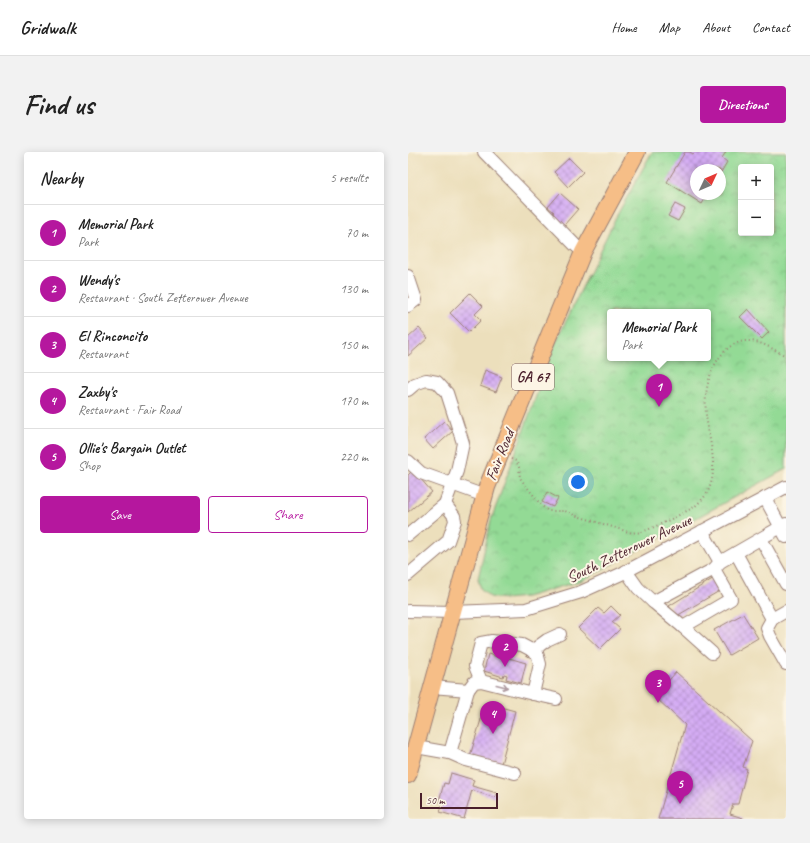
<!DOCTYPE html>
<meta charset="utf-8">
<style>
:root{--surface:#fff;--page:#f2f2f2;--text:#222;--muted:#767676;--line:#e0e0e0;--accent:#b5179e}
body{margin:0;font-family:Caveat,sans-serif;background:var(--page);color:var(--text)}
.controls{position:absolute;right:12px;top:12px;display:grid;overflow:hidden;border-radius:4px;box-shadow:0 2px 10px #0003}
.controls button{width:36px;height:36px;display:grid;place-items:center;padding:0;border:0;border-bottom:1px solid var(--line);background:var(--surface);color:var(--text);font:20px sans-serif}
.compass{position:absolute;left:282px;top:12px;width:36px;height:36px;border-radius:50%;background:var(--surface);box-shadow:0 2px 10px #0003;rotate:46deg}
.scale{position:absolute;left:12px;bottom:10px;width:78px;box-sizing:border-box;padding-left:4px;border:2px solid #4a1f2b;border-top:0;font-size:11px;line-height:14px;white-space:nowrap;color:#4a1f2b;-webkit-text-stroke:3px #fcf5e5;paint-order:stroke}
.you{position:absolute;left:170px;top:330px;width:14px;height:14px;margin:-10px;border:3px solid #fff;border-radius:50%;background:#1a73e8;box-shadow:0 0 0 6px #1a73e833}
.badge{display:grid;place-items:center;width:26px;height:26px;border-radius:50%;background:var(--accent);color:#fff;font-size:13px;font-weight:700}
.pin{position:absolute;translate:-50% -33px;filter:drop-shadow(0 1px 2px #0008)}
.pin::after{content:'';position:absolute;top:21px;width:14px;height:12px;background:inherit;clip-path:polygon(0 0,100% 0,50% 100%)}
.popup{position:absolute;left:199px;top:157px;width:104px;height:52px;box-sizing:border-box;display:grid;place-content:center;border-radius:4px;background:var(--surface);filter:drop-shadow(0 1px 3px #0005);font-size:13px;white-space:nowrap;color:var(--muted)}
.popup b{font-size:15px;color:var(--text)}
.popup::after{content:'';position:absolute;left:50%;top:100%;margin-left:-8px;border:8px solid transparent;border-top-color:var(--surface)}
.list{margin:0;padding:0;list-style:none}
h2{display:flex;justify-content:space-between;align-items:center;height:52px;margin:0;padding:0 16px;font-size:17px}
h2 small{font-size:13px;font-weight:400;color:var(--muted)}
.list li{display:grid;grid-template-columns:26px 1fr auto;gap:12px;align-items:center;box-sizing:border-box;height:56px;padding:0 16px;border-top:1px solid var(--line)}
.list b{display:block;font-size:15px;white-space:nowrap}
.list p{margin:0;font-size:13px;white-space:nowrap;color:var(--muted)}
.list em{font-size:13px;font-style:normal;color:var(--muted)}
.actions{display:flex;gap:8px;padding:12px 16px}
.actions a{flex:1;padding:9px 0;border:1px solid var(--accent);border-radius:4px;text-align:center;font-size:14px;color:var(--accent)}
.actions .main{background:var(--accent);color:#fff}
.map{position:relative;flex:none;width:378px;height:667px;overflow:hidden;border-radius:4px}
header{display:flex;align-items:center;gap:24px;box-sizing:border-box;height:56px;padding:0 20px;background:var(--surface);border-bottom:1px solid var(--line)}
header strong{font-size:19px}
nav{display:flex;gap:22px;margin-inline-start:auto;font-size:14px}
.intro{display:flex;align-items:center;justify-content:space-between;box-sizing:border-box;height:96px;padding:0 24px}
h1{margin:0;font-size:28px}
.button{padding:10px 18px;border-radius:4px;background:var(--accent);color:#fff;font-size:14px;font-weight:700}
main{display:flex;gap:24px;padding:0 24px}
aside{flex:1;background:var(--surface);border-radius:4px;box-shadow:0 2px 10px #0003}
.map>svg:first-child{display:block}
</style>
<header>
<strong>Gridwalk</strong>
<nav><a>Home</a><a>Map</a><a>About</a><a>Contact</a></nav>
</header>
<div class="intro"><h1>Find us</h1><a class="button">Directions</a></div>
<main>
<aside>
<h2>Nearby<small>5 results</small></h2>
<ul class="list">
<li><span class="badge">1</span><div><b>Memorial Park</b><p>Park</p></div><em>70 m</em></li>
<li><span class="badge">2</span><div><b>Wendy's</b><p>Restaurant · South Zetterower Avenue</p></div><em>130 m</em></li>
<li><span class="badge">3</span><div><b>El Rinconcito</b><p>Restaurant</p></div><em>150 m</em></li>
<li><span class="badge">4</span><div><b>Zaxby's</b><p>Restaurant · Fair Road</p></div><em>170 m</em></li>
<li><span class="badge">5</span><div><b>Ollie's Bargain Outlet</b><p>Shop</p></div><em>220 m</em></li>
</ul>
<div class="actions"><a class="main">Save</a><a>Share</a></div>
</aside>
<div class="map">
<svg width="378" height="667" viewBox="0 0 378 667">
<defs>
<pattern id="park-crowns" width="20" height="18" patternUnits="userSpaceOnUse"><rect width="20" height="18" fill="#93da95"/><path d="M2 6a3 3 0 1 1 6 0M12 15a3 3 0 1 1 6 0" fill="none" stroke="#80bb81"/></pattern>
<pattern id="building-cross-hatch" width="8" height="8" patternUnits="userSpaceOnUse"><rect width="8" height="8" fill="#d4acf4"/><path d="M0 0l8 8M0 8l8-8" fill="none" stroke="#ae8bc6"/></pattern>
</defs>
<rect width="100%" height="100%" fill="#fcf5e5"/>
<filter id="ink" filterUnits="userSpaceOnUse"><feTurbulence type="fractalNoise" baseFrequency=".025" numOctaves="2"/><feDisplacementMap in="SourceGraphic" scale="8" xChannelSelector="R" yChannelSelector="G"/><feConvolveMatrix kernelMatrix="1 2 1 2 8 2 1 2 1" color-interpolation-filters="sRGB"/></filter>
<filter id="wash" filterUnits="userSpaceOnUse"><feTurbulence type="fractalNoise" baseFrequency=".012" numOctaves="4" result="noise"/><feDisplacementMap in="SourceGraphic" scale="16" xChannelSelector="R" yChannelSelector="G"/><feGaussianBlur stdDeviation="0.9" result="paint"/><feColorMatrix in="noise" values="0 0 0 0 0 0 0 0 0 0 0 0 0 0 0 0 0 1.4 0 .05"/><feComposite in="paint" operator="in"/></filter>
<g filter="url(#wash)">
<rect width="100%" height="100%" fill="#ecdfbc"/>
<path fill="url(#park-crowns)" stroke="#6e7c60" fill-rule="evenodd" d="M244,0H378V317L175,428L118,445L97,447L82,445L73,437L70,427L83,368L147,192L207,67ZM333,15H363V81H333ZM288,18H312V42H288ZM202,160H300V206H202Z"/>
<g id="blocks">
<g fill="url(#building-cross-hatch)">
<path d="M277,0H282L285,2L287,0H318L314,6L319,10L312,22V18H288V42H300L294,52L259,30Z"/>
<path d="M161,6L175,20L160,35L146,20Z"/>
<path d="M152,41L170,57L156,73L144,63L146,60L140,55Z"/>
<path d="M267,52L277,57L270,69L260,64Z"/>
<path d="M62,141L75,154L67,162L73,168L61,180L42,161Z"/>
<path d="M340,157L361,180L354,187L332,165Z"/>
<path d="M11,176L20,186L0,204V186Z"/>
<path d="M77,218L94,225L88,240L72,234Z"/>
<path d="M36,269L45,279L25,297L16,287Z"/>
<path d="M5,318L24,340L0,360V323Z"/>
<path d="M139,340L150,346L145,355L134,350Z"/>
<path d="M306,426L313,438L267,465L261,454Z"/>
<path d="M203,454L212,463L204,470L212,477L192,497L170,476L190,456L196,461Z"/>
<path d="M335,462L350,486L321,503L306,478Z"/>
<path d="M80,502L93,506L94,504L118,511L113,531L98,527L99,523L96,522L95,525L76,519Z"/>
<path d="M268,520L344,589L335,615L339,617L330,652H325L322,662L335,666V667H250L277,573L247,545Z"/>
<path d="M78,551L107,559L93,612L62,604Z"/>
<path d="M43,621L66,628L64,634L89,641L87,646L64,638L56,667L32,660L35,651L31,649L36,631L40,632Z"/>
</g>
</g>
</g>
<g filter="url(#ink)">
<use href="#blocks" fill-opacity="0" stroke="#9b7f74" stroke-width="1"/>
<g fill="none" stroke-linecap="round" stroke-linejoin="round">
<g stroke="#9b7f74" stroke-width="14">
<g id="minor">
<path d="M76,0L167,93L175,100"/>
<path d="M0,124L8,148L0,154"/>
<path d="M0,238L7,232L18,228L29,230L39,241L55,291L49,319L37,352L0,383"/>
<path d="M0,309L13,321L77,344"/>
<path d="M357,346L378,385"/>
<path d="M294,379L312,410"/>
<path d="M353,387L378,432"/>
<path d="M328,401L364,467L378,459"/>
<path d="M218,419L230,436L245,450L306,417L312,410L378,372"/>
<path d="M0,423L40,389L47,369L46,364L37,352"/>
<path d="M245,450L275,475L323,447L306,417"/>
<path d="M0,459L45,460L118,457L173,440L213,422L378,335"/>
<path d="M364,467L359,476L362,484L378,512"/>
<path d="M275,475L304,501"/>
<path d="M124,499L139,488L152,482"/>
<path d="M60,538L66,530L73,529L125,542L132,512L129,501L114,493L84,489L73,491L67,514L73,529"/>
<path d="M125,542L148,547"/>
<path d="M8,595L42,601L60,538L24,535"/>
<path d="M42,601L58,608L107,621"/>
</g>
</g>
<g stroke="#9b7f74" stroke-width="18">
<path id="major" d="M0,623L79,335L175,100L229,0"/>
</g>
<path stroke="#9b7f74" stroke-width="2" stroke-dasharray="1 3" stroke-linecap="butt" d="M103,307L108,309L111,315L112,326L133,353L140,359H157L166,363L224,381C227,380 230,381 233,380C242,378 278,360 286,355C292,350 298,344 301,337C310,315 302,292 299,270C295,246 299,217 317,199C337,179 358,193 378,204"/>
<use href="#minor" stroke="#fff" stroke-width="12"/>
<use href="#major" stroke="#f6be87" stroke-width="16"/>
</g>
<defs><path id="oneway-shaft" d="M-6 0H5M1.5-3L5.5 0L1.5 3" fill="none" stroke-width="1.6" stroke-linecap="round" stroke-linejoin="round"/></defs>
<use stroke="#ae9aa0" href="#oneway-shaft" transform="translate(94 534) rotate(15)"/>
</g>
<g text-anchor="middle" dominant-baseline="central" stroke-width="4" stroke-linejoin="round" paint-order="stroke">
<rect fill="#fcf5e5" stroke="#7f5f63" stroke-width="1" x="104" y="212" width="42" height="26" rx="3"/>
<g font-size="15" font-weight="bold" fill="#4a1f2b">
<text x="125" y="225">GA 67</text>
</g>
<g font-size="16" fill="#4a1f2b" stroke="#fcf5e5">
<text transform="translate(92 303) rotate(-68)">Fair Road</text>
<text transform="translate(221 397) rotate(-26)">South Zetterower Avenue</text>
</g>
</g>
</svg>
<div class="controls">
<button>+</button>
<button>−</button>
</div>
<svg class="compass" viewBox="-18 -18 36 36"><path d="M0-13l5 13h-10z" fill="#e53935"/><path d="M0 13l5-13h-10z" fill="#767676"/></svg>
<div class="scale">50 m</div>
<div class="you"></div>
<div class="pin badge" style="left:251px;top:255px">1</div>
<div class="popup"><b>Memorial Park</b>Park</div>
<div class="pin badge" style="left:97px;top:515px">2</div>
<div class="pin badge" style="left:250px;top:551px">3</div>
<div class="pin badge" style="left:85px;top:582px">4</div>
<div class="pin badge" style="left:272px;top:652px">5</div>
</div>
</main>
